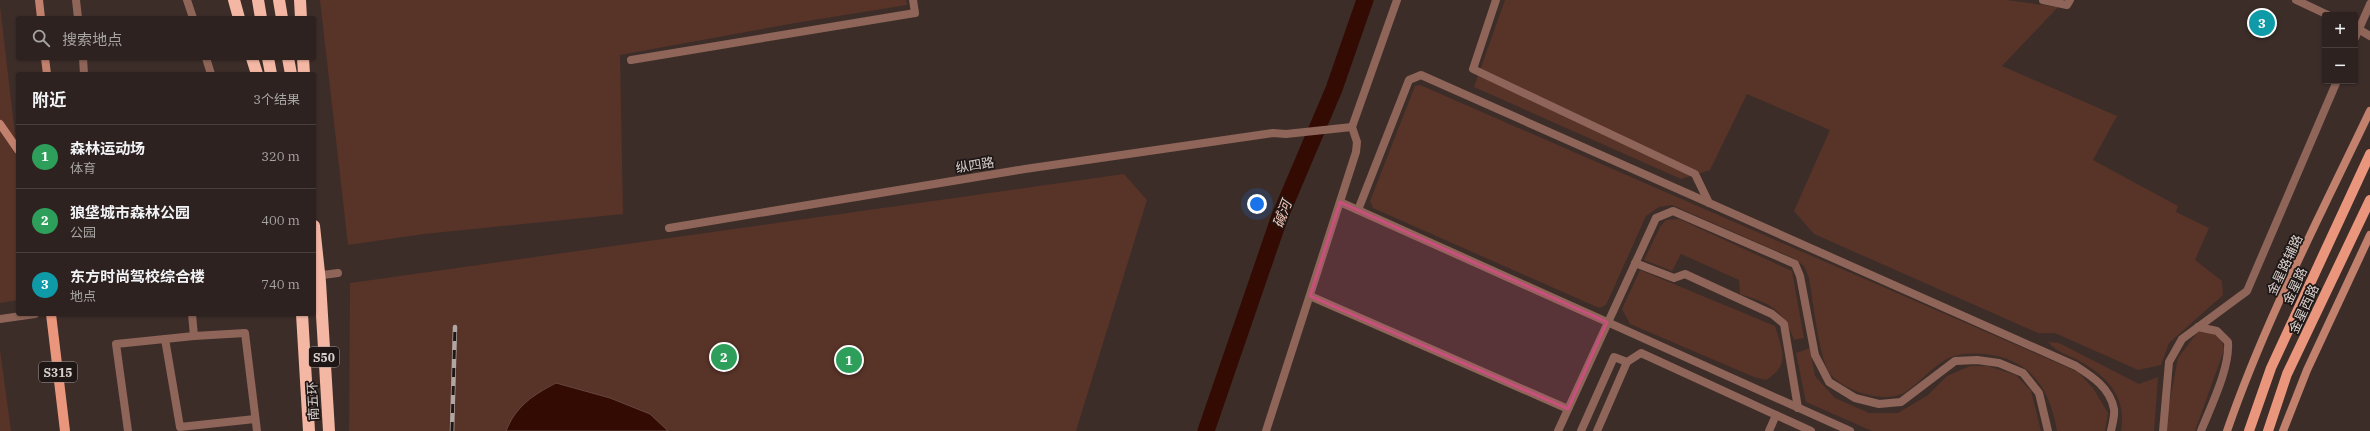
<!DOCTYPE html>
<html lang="zh">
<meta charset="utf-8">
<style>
:root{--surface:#2d221f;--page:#352a28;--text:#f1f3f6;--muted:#a7a4a4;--line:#483f3d;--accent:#0b8043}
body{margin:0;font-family:"IBM Plex Serif","Noto Sans SC",serif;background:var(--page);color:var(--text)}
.controls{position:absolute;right:12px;top:12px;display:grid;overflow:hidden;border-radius:4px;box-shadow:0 1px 3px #0004}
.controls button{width:36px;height:36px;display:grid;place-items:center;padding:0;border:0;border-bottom:1px solid var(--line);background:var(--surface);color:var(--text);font:20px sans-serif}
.you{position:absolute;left:1257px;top:204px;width:14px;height:14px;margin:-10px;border:3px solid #fff;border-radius:50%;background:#1a73e8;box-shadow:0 0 0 6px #1a73e833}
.badge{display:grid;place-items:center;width:26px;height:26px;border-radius:50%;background:var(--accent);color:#fff;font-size:13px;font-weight:700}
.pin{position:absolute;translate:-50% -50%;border:2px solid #fff;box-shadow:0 1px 4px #0006}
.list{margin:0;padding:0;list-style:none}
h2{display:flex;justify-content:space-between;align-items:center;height:52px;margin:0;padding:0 16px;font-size:17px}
h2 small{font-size:13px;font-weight:400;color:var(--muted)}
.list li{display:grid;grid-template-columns:26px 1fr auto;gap:12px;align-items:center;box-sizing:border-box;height:64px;padding:0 16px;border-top:1px solid var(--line)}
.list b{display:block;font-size:15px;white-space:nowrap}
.list p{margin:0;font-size:13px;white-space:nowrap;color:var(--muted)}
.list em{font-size:13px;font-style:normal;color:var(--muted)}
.icon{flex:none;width:22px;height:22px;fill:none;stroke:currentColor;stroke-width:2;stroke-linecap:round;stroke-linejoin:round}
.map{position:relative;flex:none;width:2370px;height:431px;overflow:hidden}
.search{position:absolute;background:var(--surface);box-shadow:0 1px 3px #0004;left:16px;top:16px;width:300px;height:44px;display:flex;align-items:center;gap:10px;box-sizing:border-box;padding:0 14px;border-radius:4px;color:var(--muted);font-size:15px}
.panel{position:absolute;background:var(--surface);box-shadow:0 1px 3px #0004;left:16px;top:72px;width:300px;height:244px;border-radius:4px}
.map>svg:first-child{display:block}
</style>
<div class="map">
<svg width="2370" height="431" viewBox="0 0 2370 431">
<rect width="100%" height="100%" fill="#3c2d29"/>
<g fill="#583328">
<path d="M320,0H906L907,5L801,22L620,55L623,214L424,234L348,245Z"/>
<path d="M1505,0H2007L2058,7L2002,66L2117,116L2093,160L2178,206L2176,212L2209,228L2195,260L2222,281L2223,295L2169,343L2161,365L2138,370L2055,333H2038L1814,234L1794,211L1830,130L1747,94L1710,170L1681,179L1474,87Z"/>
<path d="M0,6L18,160V300L0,303Z"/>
<path d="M1420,85L2078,372L2093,388L2108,413L2105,431H2057C2050,389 2031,359 1985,354C1972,353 1959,353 1947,359C1931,367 1919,384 1904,393C1883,404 1846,391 1831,375C1819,362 1813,298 1809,278L1804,266L1795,259L1672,205L1659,207L1646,216L1606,305L1599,308L1373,208L1370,201L1415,86Z"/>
<path d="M1124,174L1147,200L1076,431H349L350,283Z"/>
<path d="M1679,219L1792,271L1804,338L1794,340C1782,308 1771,304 1740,294L1739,280L1681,254L1672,271L1644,260L1660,227L1666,220Z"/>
<path d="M1640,270L1775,326C1782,350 1791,365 1766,380L1754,377L1630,324L1622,309Z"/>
<path d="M2200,329C2212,333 2223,335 2224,350L2195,431H2164L2178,358Z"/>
<path d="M2048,342L2059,343L2139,384L2158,377L2154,431H2121C2127,399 2109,378 2083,363C2070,355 2058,354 2048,342Z"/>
<path d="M1810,348L1815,376L1835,398L1869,413H1898L1928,395L1947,376L1970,366H1988L2016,375L2031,391L2041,431H1872L1806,402L1796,353Z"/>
<path d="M0,350L11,431H0Z"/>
</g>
<path fill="#330b02" stroke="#65463f" d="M556,383L610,398L650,414L668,431H506C516,406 533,395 556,383Z"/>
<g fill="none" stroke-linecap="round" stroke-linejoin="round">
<path stroke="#330b02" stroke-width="17" d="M1206,431L1280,216L1334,89L1365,0"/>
<g stroke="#8e6558" stroke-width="8">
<path d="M76,0L78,18"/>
<path d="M187,0L193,18"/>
<path d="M1496,0L1473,69L1695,174L1709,203"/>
<path d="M2043,0L2067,5L2070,0"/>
<path d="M2296,0L2328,15"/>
<path d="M2355,27L2370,36"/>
<path d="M2355,38L2370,4"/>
<path d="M83,58L84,74"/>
<path d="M206,58L211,74"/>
<path d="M631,60L915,13L913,0"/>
<path d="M1340,202L1850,431"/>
<path d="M1358,210L1409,80L1421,75L2076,366C2093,377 2110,388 2114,409C2115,416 2112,425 2111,431"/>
<path d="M669,228L1025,169L1273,133L1286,134L1352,127"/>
<path d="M1635,263L1674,278L1685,274L1772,314L1784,324L1798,408"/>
<path d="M315,276L338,273"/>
<path d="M1310,296L1568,409"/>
<path d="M192,314L194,336"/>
<path d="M0,319L35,314"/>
<path d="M2198,327L2217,331L2228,342C2230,368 2211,406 2201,431"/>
<path d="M165,339L180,427L255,419"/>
<path d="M128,431L116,344L194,336L245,333L257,431"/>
<path d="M1266,431L1356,152L1357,142L1352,127L1397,0"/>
<path d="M1558,431L1656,218L1673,211L1795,264L1800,276L1815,355L1829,382L1855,398L1879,404L1901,402L1955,361L1977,360L1999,363L2023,373L2039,393L2048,431"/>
<path d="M1581,431L1614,357L1627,362"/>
<path d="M1597,431L1627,362L1641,353L1811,431"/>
<path d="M1769,431L1776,415"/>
<path d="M2163,431L2169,362L2182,339L2247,291L2337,81"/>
</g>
<g stroke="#c2816d" stroke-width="8">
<path d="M39,0L41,18"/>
<path d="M45,58L47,74"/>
<path d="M0,124L18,150"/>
<path d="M2227,431C2265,321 2320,216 2370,111"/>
<path d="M2283,431L2307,370L2370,235"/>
</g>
<g stroke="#ea967c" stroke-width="10">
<path d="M51,314L65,431"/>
<path d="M2249,431L2271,368L2370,154"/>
<path d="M2268,431L2287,374L2370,200"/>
</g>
<g stroke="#f4b7a4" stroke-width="12">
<path d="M234,0L239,18"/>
<path d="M258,0L261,18"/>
<path d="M279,0L282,18"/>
<path d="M300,0L301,18"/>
<path d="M252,58L257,74"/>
<path d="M268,58L271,74"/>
<path d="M288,58L291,74"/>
<path d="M303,58L304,74"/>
<path d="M314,226L320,282L329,431"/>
<path d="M302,314L309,431"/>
</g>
<g stroke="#b1a6a3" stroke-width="4.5">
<path id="rail" d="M452,431L455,327"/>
</g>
<use href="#rail" stroke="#1e1715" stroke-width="3" stroke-dasharray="9" stroke-linecap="butt"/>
</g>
<path fill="#c94f7d" fill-opacity="0.2" stroke="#c94f7d" stroke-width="3" stroke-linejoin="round" d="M1340,202L1607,322L1568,409L1310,296Z"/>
<g text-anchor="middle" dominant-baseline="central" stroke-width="3.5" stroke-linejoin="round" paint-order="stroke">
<g fill="#1e1715" stroke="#a19896" stroke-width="1">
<rect x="309" y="347" width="30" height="20" rx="3"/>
<rect x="39" y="362" width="38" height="20" rx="3"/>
</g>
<g font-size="12" font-weight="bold" fill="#d9d0cd">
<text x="324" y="357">S50</text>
<text x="58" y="372">S315</text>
</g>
<g font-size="13" fill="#d9d0cd" stroke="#1e1715">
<text transform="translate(975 165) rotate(-9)">纵四路</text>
<text transform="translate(2285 265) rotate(-65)">金星路辅路</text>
<text transform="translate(2295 286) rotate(-65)">金星路</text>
<text transform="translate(2304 309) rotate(-65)">金星西路</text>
<text transform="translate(313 401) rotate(-93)">南五环</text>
</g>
<g font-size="14" font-style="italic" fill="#f5c6b7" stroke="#1e1715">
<text transform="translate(1282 214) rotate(-69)">碱河</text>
</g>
</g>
</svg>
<div class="controls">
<button>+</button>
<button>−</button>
</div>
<div class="you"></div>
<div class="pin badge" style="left:849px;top:360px;background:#2e9e5b">1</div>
<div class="pin badge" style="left:724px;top:357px;background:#2e9e5b">2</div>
<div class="pin badge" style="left:2262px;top:23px;background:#0f9aa8">3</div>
<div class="search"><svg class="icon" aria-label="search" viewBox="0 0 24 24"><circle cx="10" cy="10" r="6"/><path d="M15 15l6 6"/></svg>搜索地点</div>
<section class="panel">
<h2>附近<small>3个结果</small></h2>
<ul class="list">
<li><span class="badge" style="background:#2e9e5b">1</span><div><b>森林运动场</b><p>体育</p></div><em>320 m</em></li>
<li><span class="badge" style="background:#2e9e5b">2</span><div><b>狼垡城市森林公园</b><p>公园</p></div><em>400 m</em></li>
<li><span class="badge" style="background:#0f9aa8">3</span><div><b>东方时尚驾校综合楼</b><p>地点</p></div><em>740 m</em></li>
</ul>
</section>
</div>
